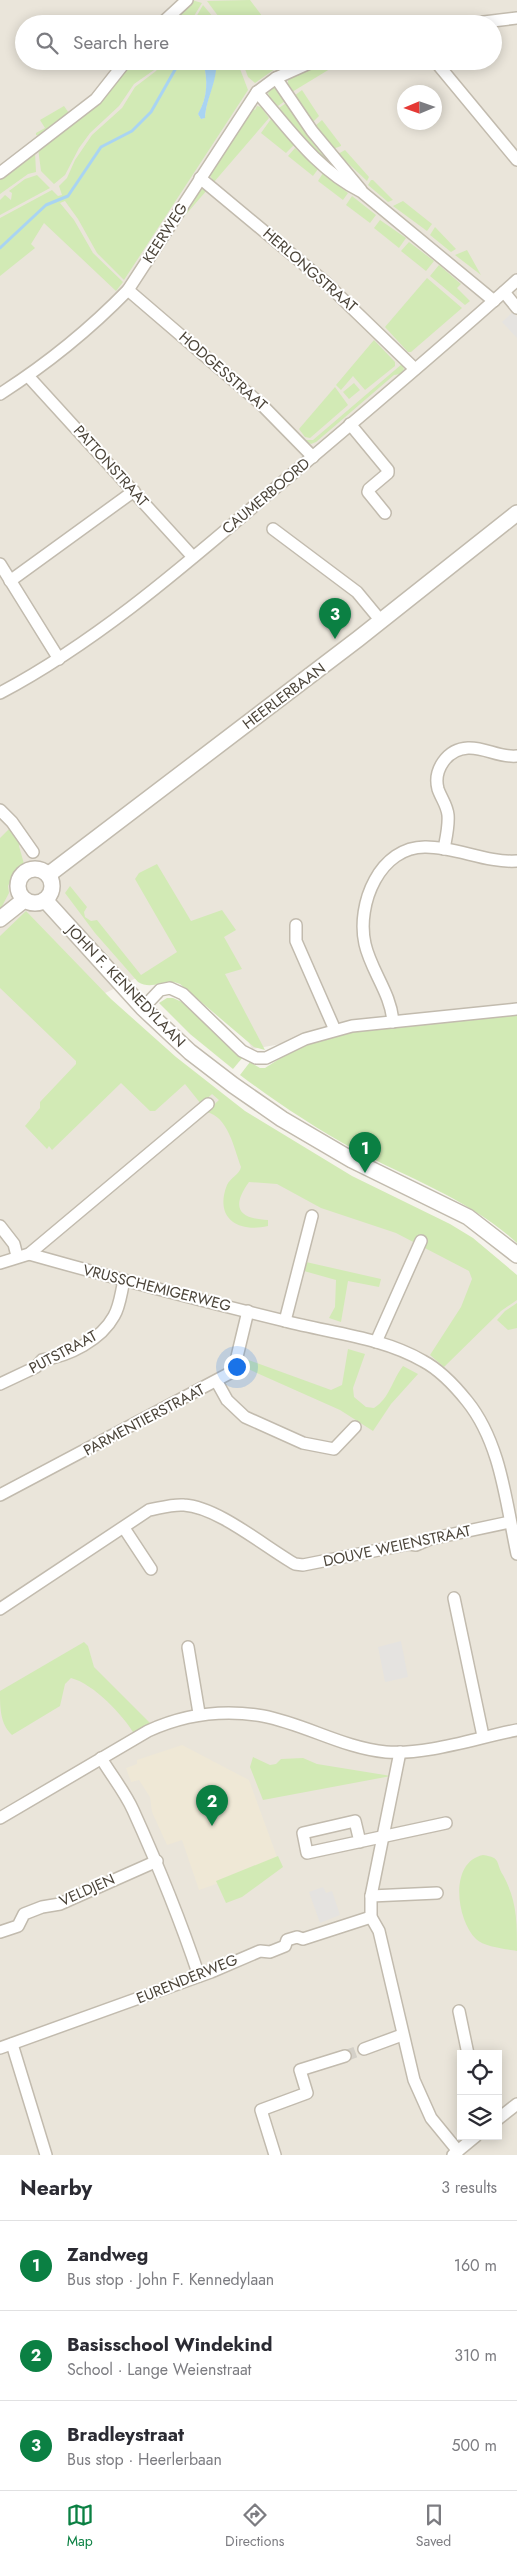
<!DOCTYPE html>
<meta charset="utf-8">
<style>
:root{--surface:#fff;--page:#f2f2f3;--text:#2b2b33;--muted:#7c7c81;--line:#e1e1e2;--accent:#0b8043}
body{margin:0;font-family:Jost,sans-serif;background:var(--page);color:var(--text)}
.controls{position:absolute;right:15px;bottom:15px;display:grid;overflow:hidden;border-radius:0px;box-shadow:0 2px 12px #0003}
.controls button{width:45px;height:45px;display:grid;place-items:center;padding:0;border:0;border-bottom:1px solid var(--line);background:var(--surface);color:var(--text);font:25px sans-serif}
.compass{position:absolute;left:397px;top:85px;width:45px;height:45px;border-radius:50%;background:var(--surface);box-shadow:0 2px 12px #0003;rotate:268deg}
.you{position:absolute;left:236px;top:1366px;width:18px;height:18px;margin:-12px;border:4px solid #fff;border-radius:50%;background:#1a73e8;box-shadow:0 0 0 8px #1a73e833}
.badge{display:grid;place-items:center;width:32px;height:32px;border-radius:50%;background:var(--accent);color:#fff;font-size:16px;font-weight:700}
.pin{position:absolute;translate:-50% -41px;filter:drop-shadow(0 1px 2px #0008)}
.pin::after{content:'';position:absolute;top:26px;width:18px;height:15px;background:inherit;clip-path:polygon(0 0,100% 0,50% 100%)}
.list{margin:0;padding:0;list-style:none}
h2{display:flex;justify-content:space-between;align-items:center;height:65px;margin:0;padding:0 20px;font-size:21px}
h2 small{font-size:16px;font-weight:400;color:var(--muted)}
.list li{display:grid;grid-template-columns:32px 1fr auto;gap:15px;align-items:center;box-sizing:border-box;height:90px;padding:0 20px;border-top:1px solid var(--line)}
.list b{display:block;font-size:19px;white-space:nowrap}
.list p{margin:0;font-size:16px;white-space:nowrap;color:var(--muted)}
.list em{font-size:16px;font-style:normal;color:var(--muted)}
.icon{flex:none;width:28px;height:28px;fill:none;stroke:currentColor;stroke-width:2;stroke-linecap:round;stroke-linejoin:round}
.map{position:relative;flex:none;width:517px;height:2155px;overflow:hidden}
.search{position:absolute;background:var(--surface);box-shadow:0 2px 12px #0003;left:15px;right:15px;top:15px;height:55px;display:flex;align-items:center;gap:12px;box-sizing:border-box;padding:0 18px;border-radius:28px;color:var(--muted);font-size:19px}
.sheet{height:335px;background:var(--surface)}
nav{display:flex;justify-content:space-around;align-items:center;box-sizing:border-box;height:70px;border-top:1px solid var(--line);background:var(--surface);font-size:14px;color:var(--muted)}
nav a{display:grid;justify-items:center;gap:2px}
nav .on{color:var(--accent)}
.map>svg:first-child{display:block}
</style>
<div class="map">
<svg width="517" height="2155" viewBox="0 0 517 2155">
<rect width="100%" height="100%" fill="#f6f3ec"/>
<path fill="#eae5da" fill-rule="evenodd" d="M0,0H517V1161L321,1037L252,1049L211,965L159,967L101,995L137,1041L343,1177L517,1282V2155H0ZM24,24H493V61H24ZM404,92H434V122H404ZM461,2054H498V2136H461Z"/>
<path fill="#efe8d6" d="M182,1745L249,1780L277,1857L228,1880L199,1890L182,1840L167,1845L152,1812L150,1797L139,1780L131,1782L126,1768L137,1764V1760Z"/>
<g fill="#d2eab5">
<path d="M192,0L202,3L189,24H166Z"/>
<path d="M250,0L268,24H224L207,1Z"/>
<path d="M203,5L219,24H192Z"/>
<path d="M130,61H160L154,70L134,84L119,106L90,133L79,148L65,175L54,184L41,171L38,148Z"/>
<path d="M163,61H203C208,80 208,97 198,114L201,119L205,118C206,98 217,81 216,61H237L248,90L124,280L97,253L78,219L65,201L60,203L74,220L93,253L123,282L116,291L44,223L31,244L35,248L0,276V218L52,190L58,196L62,195L59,186L67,178L75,160L92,135L122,108L135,87L156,71Z"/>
<path d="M242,61H281L282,64L255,83L248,77Z"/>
<path d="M330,61H343L292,92L288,85V79Z"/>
<path d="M277,87L285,101L278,106L272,102L268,93L271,88Z"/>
<path d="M302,90L319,116L313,122L294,96Z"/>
<path d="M286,103C298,122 321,160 341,169L346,182L305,141L279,108Z"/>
<path d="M64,106L71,116L39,136L36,135V133L45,128L40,120Z"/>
<path d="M257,106L261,107L269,118L214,182L209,174L252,108L255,110Z"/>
<path d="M271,119L294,145L286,153L261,133Z"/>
<path d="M322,120L341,145V146L333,149L315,126Z"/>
<path d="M295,148L318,169L313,176L288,156Z"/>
<path d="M345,150L369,177L367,181L338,154Z"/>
<path d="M35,152L36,172L28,174L0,194V179Z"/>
<path d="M323,173L348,193L343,200L318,181Z"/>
<path d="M37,175L50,188L0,215V200L5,195L11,200L12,193L9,191L25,179Z"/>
<path d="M371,180H373L393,200L388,202L368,185Z"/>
<path d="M202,188L207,190L182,219L180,218L198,190Z"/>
<path d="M352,196L376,215L370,223L346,205Z"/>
<path d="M403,201L432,224L427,231L393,206Z"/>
<path d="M380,220L406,238L399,248L374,228Z"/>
<path d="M435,227L456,249L451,252L430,235Z"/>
<path d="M409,242L434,261L426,271L401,251Z"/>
<path d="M467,250L481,275L455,255Z"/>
<path d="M439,265L461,284L457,288L470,301L465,305L430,276Z"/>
<path d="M427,278L462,308L411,352H408L385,327Z"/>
<path d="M374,340L395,362V366L365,390L353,376L341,390L336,385Z"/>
<path d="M402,364L404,369L401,374L394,375L316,442L311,444L304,440H313Z"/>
<path d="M354,383L360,390L349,399L343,392Z"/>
<path d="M335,387L348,405L310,438L305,437L299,429Z"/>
<path d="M11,827L21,841L19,846L24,864L12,878L8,886L9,893L0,910V838Z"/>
<path d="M157,864L191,921L222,910L236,930L224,937L242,969L225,974L265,1050L254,1047L180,984C165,978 152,991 138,982L95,933L65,893L70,886L87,907L84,912L85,917L91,921L97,920L141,975L177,952L135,879L139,873Z"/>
<path d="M26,911L111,999L176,1057L245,1111L352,1176L450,1224L473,1238L517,1275V1300L501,1311L444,1367L430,1355L461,1307L472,1279L469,1271L396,1233L321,1208L277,1184L249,1182C231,1207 238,1219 268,1220V1226C238,1233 214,1218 227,1185C230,1178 240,1174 241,1167C234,1148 228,1116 206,1112L219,1100L212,1094L201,1104L185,1084L155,1111H150L121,1083L52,1150L49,1146L47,1149L25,1126L40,1108V1102L76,1064V1061L0,988V936Z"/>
<path d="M167,998H173L182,1002L243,1057L233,1069L190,1034L159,1003Z"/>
<path d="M517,1014V1243C470,1200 411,1179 355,1150C315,1128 276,1102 240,1075L250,1062L260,1068H265L298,1047L345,1031Z"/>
<path d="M306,1262L381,1279L379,1287L348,1281L341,1322L329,1318L335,1307L336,1280L304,1271Z"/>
<path d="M517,1303V1328L508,1330L497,1320L505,1311Z"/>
<path d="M348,1349L365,1354L353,1388L354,1397L366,1407L374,1408C390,1398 392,1380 403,1366L418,1374L391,1404L373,1431L340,1410L239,1365L240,1357L331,1390L342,1385Z"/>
<path d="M84,1642L88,1646L94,1667L153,1726L135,1735C123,1715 94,1684 71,1678L65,1684L60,1706L12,1735C0,1724 0,1707 0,1691Z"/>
<path d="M253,1757L270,1765L276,1764L281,1759L303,1758L317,1764L391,1776L263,1800L250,1767Z"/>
<path d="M483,1855C502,1858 495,1862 503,1875C517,1901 517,1921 517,1951C506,1949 484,1947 476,1939C456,1919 449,1862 483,1855Z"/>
<path d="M278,1856L283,1867L242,1897L226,1903L216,1881Z"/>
</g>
<g fill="#e5e3e0">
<path d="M513,312L517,317V338L502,322Z"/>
<path d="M401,1641L408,1677L385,1682L378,1647Z"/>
<path d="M323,1887L326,1893L332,1891L340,1915L320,1923L309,1892Z"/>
</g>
<path fill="#a9d4f2" d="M203,61H216C218,81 206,98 205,118L201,119L198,114C208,97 208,80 203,61Z"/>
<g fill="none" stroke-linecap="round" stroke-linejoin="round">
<path stroke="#a9d4f2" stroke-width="3" d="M0,248L46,205L68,196L101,147L132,131L151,112L180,61"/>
<path stroke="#d4d0c8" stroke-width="11" stroke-dasharray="11 5.5" stroke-linecap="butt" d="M345,2056L364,2049"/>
<g stroke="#c2bbae" stroke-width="14">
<g id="minor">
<path d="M161,24L187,0"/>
<path d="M467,24L517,18"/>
<path d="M435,61L517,160"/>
<path d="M276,78L312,131L361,190"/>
<path d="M257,92C289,129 317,170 362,192L494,301"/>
<path d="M0,173L96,99L126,61"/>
<path d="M200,178L325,282L415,369"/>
<path d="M128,290L262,405L313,457"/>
<path d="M504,292L517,308"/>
<path d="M28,376L193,557"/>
<path d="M0,394C47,364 89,330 128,290L257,92L276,78L314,61"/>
<path d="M350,424L388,470V473L369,489L368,492L385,513"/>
<path d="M273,529L357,592L381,621"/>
<path d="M0,564L59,659"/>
<path d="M10,581L134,491"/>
<path d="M0,693C100,640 187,563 273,490C355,421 437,352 517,280"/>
<path d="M0,810L12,822L33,852"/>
<path d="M444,849C446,838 449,826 448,815C447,805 441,798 438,789C433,770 447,749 468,748C485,747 499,758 517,756"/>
<path d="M296,925V941L335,1030"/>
<path d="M143,1008L160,990L170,988L183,994L242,1051L256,1058H266L305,1039L352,1026L517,1009"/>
<path d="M393,1022C391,993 371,971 365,944C356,904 380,846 426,847C457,847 486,863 517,861"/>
<path d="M0,1226L14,1244L17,1256"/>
<path d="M29,1254C114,1278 199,1300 285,1321C330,1333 382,1337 423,1361C440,1370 455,1386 467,1401C501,1443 506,1503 517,1554"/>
<path d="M0,1263L29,1254L208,1104"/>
<path d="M285,1321L312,1216"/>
<path d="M376,1342L421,1241"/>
<path d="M217,1382L227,1400L245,1417L303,1443L334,1449L355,1427"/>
<path d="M0,1384L36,1367L42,1360C69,1356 101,1340 114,1316C120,1306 121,1292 124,1281"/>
<path d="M0,1495L230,1373L235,1365L248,1311"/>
<path d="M124,1528L151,1569"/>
<path d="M454,1598L483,1736"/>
<path d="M0,1609L149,1510C160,1508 172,1504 184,1505C218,1507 265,1547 295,1564L303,1565L409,1544L416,1545L430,1539L510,1522"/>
<path d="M188,1647L199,1713"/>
<path d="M400,1752L371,1896V1917L379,1931L414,2080L431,2118L458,2151"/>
<path d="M101,1758C111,1775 125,1792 133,1810C158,1865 180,1919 199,1976"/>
<path d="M0,1818L148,1731C185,1714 222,1709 263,1716C305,1724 343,1748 386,1752C427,1755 476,1738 517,1730"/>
<path d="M360,1842L355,1821L303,1833L307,1853C354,1843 400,1833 446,1823"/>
<path d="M371,1896L437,1893"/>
<path d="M0,1932L18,1926L24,1914L42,1907L60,1904L157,1861"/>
<path d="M459,2011L468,2054"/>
<path d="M12,2044L46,2155"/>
<path d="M0,2048L211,1972L260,1951L270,1952L285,1946L287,1940L297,1937L303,1939L371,1917"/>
<path d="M364,2049L402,2035"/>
<path d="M498,2119L517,2104"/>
<path d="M275,2155L261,2110L307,2093L300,2070L345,2056"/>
<path d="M453,2155L476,2136"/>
</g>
</g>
<g stroke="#c2bbae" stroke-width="18">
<g id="tertiary">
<circle cx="35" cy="886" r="17"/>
<path d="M48,875L358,639L517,513"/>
<path d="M45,900L143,1008L190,1052L233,1085L282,1119L352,1160L468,1217L517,1255"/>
<path d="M0,919L24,900"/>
</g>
</g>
<use href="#minor" stroke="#fff" stroke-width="11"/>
<use href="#tertiary" stroke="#fff" stroke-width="15"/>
</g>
<g text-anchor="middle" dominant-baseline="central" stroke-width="4" stroke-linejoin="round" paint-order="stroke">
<g font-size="15" fill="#4b4439" stroke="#fff">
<text transform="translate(165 233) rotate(-57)">KEERWEG</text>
<text transform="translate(310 270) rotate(41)">HERLONGSTRAAT</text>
<text transform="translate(223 371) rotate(41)">HODGESSTRAAT</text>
<text transform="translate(111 466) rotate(48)">PATTONSTRAAT</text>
<text transform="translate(266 496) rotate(-40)">CAUMERBOORD</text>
<text transform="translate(284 696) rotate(-37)">HEERLERBAAN</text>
<text transform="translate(126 986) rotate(46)">JOHN F. KENNEDYLAAN</text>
<text transform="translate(157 1288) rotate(14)">VRUSSCHEMIGERWEG</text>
<text transform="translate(63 1352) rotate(-28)">PUTSTRAAT</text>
<text transform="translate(144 1420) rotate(-28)">PARMENTIERSTRAAT</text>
<text transform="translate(397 1546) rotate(-12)">DOUVE WEIENSTRAAT</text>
<text transform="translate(87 1890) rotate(-24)">VELDJEN</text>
<text transform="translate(187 1979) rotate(-22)">EURENDERWEG</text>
</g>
</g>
</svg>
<div class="controls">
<button><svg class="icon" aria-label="locate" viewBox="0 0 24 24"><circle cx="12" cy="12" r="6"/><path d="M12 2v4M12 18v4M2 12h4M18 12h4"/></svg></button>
<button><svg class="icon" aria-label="layers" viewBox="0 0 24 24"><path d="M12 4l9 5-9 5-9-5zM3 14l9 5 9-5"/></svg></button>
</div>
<svg class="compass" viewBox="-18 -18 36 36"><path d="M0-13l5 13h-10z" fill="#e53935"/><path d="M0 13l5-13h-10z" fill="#7c7c81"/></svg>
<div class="you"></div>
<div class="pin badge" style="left:365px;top:1173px">1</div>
<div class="pin badge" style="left:212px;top:1826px">2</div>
<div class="pin badge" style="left:335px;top:639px">3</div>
<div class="search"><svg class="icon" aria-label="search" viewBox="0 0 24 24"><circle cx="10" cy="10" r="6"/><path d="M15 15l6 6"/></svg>Search here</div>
</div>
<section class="sheet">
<h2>Nearby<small>3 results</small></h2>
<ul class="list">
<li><span class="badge">1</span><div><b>Zandweg</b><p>Bus stop · John F. Kennedylaan</p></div><em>160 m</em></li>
<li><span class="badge">2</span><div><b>Basisschool Windekind</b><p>School · Lange Weienstraat</p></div><em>310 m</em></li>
<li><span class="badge">3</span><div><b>Bradleystraat</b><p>Bus stop · Heerlerbaan</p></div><em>500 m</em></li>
</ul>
</section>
<nav>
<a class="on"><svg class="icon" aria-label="map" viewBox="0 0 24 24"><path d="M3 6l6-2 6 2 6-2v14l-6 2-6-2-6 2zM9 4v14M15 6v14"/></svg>Map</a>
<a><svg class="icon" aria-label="directions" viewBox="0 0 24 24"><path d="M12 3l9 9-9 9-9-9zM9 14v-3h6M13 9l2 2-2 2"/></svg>Directions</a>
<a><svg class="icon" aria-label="saved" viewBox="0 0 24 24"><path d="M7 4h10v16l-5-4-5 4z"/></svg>Saved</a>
</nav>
